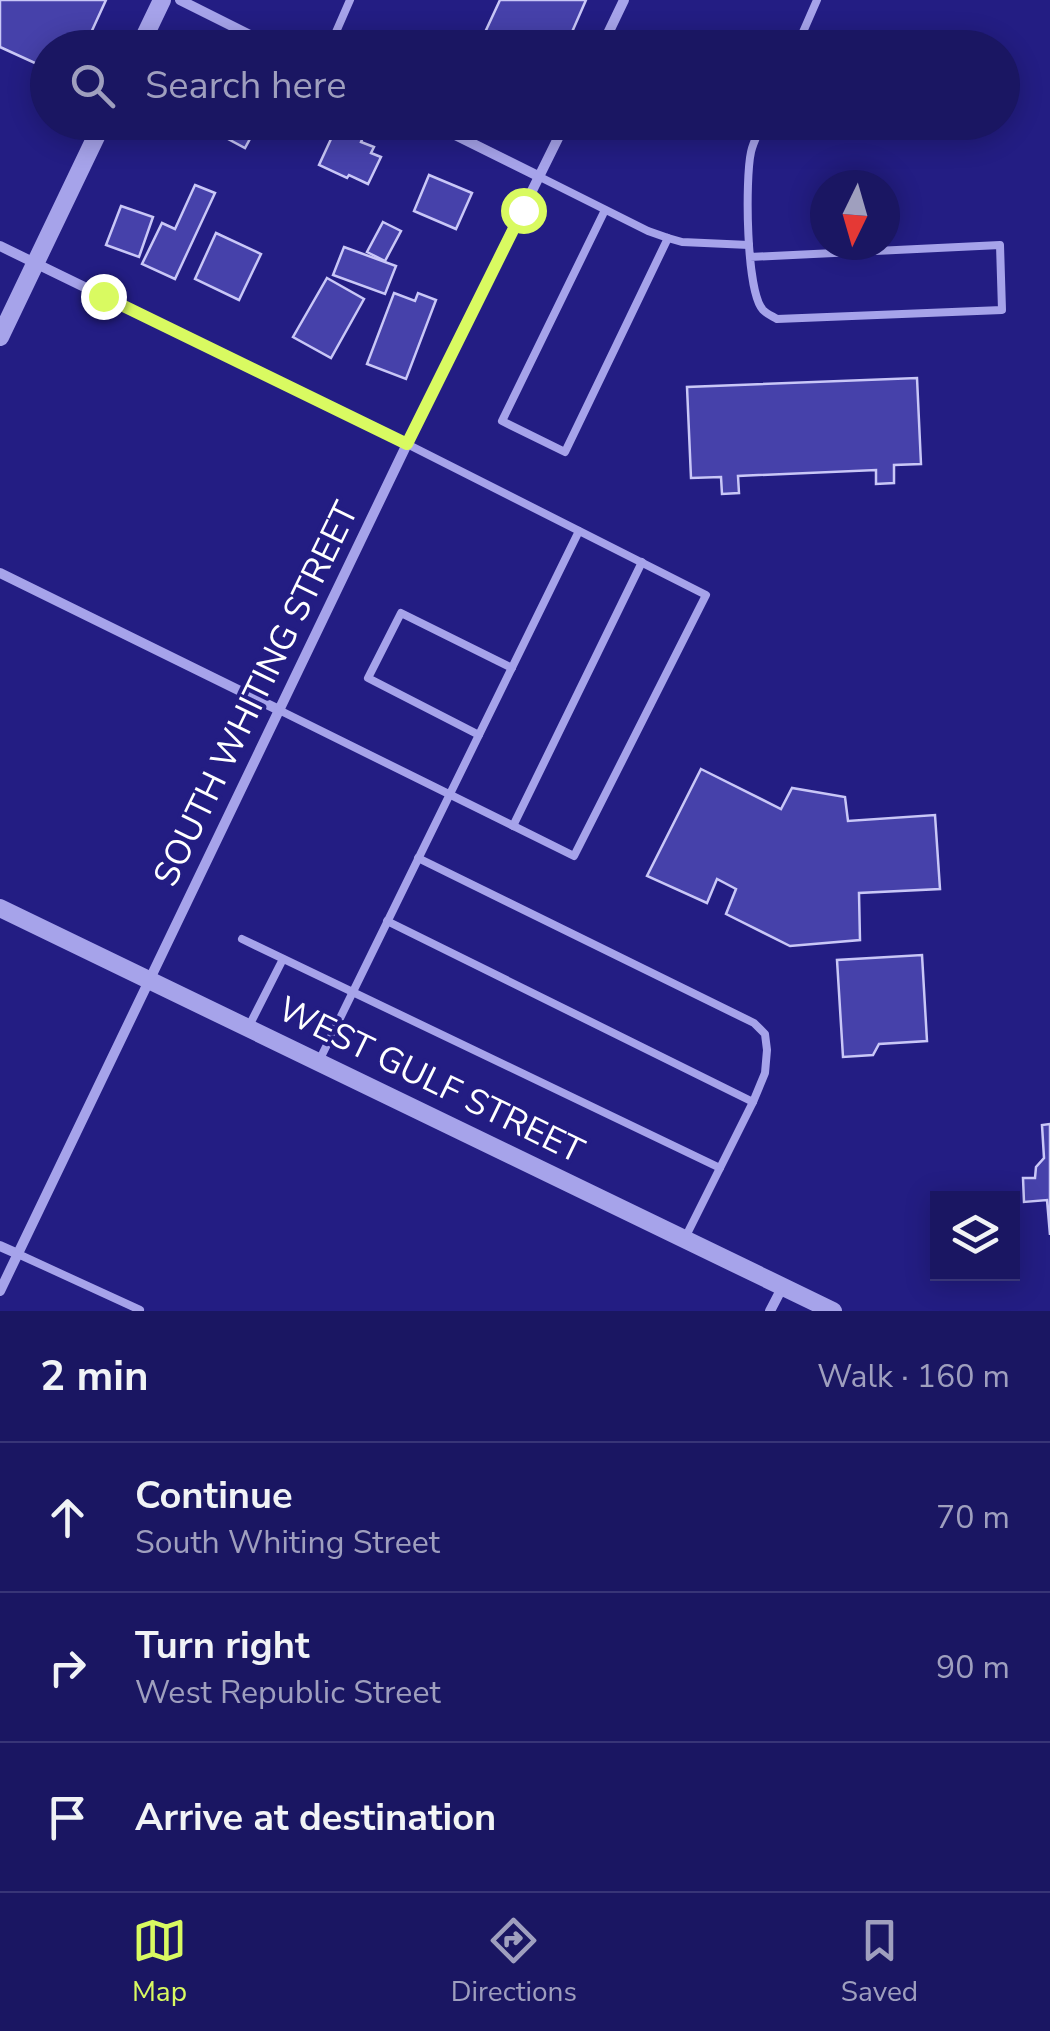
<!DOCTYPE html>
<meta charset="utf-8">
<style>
:root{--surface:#1a1662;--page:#231f68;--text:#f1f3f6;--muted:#9f9fbe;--line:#383577;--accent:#d9fa61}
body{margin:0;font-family:"Nunito Sans",sans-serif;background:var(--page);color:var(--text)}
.controls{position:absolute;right:30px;bottom:30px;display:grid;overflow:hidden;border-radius:0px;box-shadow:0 5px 25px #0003}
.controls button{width:90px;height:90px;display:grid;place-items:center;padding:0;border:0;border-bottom:2px solid var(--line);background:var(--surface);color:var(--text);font:50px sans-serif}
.compass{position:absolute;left:810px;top:170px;width:90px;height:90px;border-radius:50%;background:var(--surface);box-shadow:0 5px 25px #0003;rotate:185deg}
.stop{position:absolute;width:30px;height:30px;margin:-22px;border:8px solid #d9fa61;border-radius:50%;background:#fff}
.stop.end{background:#d9fa61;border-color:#fff;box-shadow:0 2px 10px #0008}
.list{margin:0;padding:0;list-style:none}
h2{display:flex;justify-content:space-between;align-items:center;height:130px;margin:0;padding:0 40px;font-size:42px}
h2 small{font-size:32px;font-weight:400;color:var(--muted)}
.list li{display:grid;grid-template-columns:65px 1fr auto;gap:30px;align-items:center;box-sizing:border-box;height:150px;padding:0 40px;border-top:2px solid var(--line)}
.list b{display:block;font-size:38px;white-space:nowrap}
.list p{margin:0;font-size:32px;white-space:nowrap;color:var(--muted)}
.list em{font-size:32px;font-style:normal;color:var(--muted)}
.icon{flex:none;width:55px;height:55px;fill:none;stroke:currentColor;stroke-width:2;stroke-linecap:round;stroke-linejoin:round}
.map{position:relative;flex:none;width:1050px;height:1311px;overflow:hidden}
.search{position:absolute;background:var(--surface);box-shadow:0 5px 25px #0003;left:30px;right:30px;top:30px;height:110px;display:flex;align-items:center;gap:25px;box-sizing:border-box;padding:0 35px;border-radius:55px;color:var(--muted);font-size:38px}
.sheet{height:580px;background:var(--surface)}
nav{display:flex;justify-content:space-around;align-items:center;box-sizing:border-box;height:140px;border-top:2px solid var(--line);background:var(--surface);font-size:28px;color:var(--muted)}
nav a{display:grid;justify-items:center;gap:5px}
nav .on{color:var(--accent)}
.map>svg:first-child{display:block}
</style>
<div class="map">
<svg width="1050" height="1311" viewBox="0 0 1050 1311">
<rect width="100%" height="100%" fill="#231d83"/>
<g fill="#4641aa" stroke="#c9c7f7" stroke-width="2.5">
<path d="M0,0H106L84,48H48V69L0,47Z"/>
<path d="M500,0H586L565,48H496L481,41Z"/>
<path d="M220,122H259L245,148L215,132Z"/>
<path d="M337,126L363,137L361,142L374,147L371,153L381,157L368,184L349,175L347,178L319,165Z"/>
<path d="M429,175L472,193L456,229L414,211Z"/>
<path d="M195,185L215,193L175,279L142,264L162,223L175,229Z"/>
<path d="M121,206L153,217L139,257L106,245Z"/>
<path d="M383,222L401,231L385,261L367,252Z"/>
<path d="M216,233L261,254L239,300L195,279Z"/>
<path d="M344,247L396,266L385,294L333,275Z"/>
<path d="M327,278L364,299L331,358L293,337Z"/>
<path d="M394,293L415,301L418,293L436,300L406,379L367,364Z"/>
<path d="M917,378L921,464L894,465V483L876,484V470L738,476L739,493L722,494L721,477L691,478L687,387Z"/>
<path d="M701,769L781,809L792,788L845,797L848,821L935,815L940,889L859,893L860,940L790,946L726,914L736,889L717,879L707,903L647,876Z"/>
<path d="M922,955L927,1041L879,1044L873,1055L843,1057L837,960Z"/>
<path d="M1050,1124V1235L1047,1200L1024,1202L1023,1178H1035L1036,1167L1044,1158L1042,1125Z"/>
</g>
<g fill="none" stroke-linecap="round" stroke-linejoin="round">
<g stroke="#a6a3ea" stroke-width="8">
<path d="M329,48L350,0"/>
<path d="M796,48L817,0"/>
<path d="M540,177L648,231L668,238L682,242L749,245"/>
<path d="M605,210L502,421L565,452L668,238"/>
<path d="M750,257L1000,245L1002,310L777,319C772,316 767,314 763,310C746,292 745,179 751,152C753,142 759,132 763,122"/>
<path d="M279,710L574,856L706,595L407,444"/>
<path d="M479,735L368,678L401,613L512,668"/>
<path d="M513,826L642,562"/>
<path d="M418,858L754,1023L765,1034L767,1050L765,1073L753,1102L685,1238"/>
<path d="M387,921L753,1102"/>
<path d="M242,939L720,1168"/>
<path d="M249,1026L283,959"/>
<path d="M319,1061L579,531"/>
<path d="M18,1254L140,1310"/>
</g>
<g stroke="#a6a3ea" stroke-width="10">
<path d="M180,0L276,48"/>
<path d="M601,48L624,0"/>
<path d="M429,122L540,177"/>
<path d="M0,246L407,444"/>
<path d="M0,573L279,710"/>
<path d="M0,1246L18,1254"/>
<path d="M0,1291L407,444L566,122"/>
<path d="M770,1311L783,1286"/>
</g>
<g stroke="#a6a3ea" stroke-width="18">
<path d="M139,48L162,0"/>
<path d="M0,337L103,122"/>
<path d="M0,908L833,1311"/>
</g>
</g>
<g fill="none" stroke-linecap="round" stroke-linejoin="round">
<path stroke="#d9fa61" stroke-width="12" d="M103,296L407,444L523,210"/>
</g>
<g text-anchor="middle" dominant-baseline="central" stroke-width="8" stroke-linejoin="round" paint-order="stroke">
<g font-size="35" fill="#fff" stroke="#231d83">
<text transform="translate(256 694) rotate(-64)">SOUTH WHITING STREET</text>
<text transform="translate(431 1080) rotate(26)">WEST GULF STREET</text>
</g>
</g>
</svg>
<div class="controls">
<button><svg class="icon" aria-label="layers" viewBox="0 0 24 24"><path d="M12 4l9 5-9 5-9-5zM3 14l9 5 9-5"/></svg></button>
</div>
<svg class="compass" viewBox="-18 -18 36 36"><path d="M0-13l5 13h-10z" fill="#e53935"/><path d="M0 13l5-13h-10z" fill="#9f9fbe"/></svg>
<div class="stop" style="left:523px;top:210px"></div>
<div class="stop end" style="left:103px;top:296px"></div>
<div class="search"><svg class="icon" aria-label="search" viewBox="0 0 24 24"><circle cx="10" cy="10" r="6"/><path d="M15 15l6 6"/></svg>Search here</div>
</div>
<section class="sheet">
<h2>2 min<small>Walk · 160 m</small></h2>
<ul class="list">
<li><svg class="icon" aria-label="ahead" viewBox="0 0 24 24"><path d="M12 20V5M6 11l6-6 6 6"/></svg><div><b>Continue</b><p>South Whiting Street</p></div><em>70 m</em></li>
<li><svg class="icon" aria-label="right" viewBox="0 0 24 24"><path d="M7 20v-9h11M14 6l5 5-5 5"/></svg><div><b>Turn right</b><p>West Republic Street</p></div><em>90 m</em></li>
<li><svg class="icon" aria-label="arrive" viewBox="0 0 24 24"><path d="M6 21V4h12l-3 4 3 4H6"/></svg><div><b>Arrive at destination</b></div></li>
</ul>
</section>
<nav>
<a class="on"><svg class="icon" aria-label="map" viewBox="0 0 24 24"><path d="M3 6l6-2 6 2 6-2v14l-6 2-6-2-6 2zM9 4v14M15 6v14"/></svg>Map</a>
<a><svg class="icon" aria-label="directions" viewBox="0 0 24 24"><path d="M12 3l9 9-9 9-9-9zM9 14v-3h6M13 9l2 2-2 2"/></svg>Directions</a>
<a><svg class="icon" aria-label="saved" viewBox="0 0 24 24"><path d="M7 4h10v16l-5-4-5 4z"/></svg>Saved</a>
</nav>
